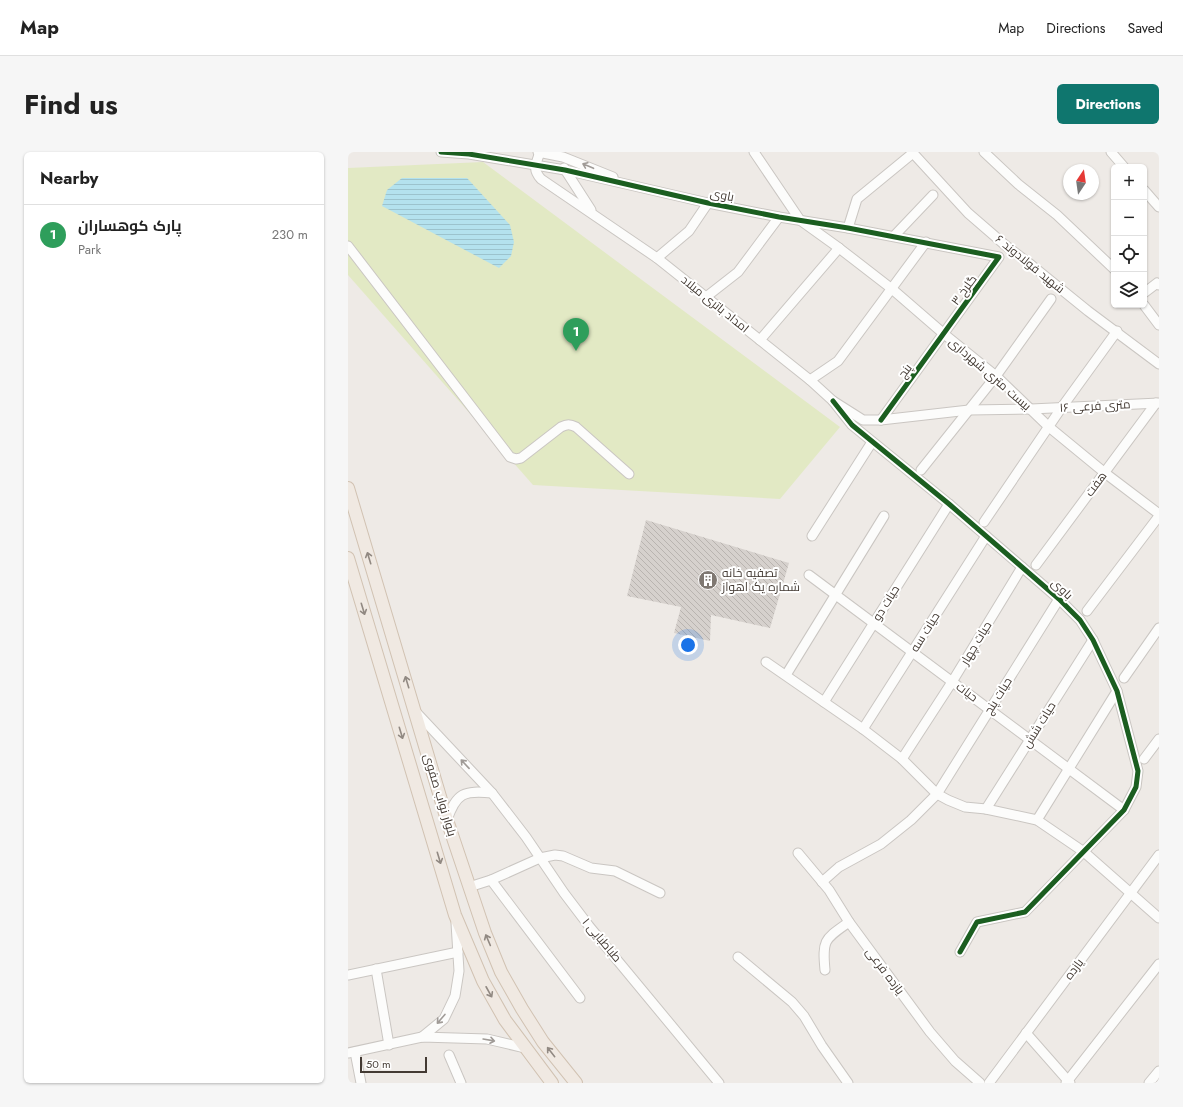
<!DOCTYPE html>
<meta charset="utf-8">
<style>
:root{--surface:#fff;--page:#f6f6f6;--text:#222;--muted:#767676;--line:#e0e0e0;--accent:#0f766e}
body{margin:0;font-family:Jost,Cairo,sans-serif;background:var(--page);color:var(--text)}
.controls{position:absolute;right:12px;top:12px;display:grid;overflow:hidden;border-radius:6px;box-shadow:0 1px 3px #0004}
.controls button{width:36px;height:36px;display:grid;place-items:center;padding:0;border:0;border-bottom:1px solid var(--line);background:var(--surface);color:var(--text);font:20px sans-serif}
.compass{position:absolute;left:715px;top:12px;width:36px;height:36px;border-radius:50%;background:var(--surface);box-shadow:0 1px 3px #0004;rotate:13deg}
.scale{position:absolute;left:12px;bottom:10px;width:67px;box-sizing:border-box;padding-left:4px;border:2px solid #433a33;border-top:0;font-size:11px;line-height:14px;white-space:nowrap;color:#433a33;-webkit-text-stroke:3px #fff;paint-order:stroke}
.you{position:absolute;left:340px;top:493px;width:14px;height:14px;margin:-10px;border:3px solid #fff;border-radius:50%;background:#1a73e8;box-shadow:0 0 0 6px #1a73e833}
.badge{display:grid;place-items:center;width:26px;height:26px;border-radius:50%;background:var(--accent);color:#fff;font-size:13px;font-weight:700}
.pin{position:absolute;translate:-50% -33px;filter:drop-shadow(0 1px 2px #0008)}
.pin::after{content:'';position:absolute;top:21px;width:14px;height:12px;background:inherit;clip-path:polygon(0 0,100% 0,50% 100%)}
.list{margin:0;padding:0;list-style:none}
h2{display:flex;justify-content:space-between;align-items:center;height:52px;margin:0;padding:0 16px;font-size:17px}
h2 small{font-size:13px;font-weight:400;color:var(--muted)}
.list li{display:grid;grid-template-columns:26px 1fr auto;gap:12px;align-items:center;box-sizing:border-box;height:60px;padding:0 16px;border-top:1px solid var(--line)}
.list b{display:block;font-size:15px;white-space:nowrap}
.list p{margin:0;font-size:13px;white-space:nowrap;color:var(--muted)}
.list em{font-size:13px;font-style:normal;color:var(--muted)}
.icon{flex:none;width:22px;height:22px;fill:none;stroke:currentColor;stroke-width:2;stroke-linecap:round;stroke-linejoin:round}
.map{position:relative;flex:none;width:811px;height:931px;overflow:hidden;border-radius:6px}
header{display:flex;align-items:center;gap:24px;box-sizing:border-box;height:56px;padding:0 20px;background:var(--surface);border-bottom:1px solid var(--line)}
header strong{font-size:19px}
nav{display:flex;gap:22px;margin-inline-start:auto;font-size:14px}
.intro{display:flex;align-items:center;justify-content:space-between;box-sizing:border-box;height:96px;padding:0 24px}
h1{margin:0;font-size:28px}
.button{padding:10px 18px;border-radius:6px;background:var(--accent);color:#fff;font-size:14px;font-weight:700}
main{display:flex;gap:24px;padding:0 24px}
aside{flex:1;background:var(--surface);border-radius:6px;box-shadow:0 1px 3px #0004}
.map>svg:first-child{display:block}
</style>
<header>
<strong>Map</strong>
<nav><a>Map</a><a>Directions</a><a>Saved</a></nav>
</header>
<div class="intro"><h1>Find us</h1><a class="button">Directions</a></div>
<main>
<aside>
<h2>Nearby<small></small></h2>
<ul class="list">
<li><span class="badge" style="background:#2e9e5b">1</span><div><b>پارک کوهساران</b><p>Park</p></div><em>230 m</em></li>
</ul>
</aside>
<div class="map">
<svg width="811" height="931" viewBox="0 0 811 931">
<defs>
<pattern id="water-rules" width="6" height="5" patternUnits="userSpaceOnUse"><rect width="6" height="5" fill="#b4e2ee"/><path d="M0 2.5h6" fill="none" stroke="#9cc3cd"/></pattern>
<pattern id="building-back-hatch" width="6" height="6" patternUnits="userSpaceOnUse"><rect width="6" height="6" fill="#d6d1cd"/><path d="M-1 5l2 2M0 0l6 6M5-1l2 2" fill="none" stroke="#b9b4b0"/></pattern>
</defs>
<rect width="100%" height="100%" fill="#eeeae6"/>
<path fill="#e2e9c4" d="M135,10L492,275L432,347L185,333L0,123V16Z"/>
<path fill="url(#water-rules)" d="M54,26H119L162,73L166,90L163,104L151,116L34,54L39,38Z"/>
<path fill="url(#building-back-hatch)" d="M298,368L441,411L422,476L363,463L362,489L326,481L333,455L279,444Z"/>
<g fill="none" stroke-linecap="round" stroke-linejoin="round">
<g stroke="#cac6c2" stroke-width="11">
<g id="minor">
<path d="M93,0L121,2L217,18L360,51L431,65L500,76L651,105L533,268"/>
<path d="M190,0L215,5L265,25"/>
<path d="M192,0C188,12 184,17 193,27L309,106L462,228L485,249L515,268H533L621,258L683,257L811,251"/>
<path d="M406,0L452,68L491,96L544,137L596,182L648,224L701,275L757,321L811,362"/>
<path d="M564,0L620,61L657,93L682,112L740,159L811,212"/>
<path d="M636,0L670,32L709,63L766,117"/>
<path d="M763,0L776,15"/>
<path d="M216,16L243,58"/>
<path d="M796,38L811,55"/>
<path d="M500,76L509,47L565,1"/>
<path d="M546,84L585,43"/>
<path d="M0,94L162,305L168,307L173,306L213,275C219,272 222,272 228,275L281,322"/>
<path d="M309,106L341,79L360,51"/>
<path d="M796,141L809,131L811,133"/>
<path d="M358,145L390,120L431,65"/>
<path d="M796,153L811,173"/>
<path d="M412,188L491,96"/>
<path d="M462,228L490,209L578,90"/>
<path d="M485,249L504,273L601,352L711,447L732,468L745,488L769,539L790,619L788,635L776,658L677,760L629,770L612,800"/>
<path d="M573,318L648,224L703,147"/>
<path d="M636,370L714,255L769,179"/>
<path d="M464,384L524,290"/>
<path d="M688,413L808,251"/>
<path d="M461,423L776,658"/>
<path d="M739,459L811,364"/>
<path d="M418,510L515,577L554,607L589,642L600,648L617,655L638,657L689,668L736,700L811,766"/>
<path d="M438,523L536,364"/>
<path d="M776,526L811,476"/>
<path d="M476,550L601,352"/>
<path d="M67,559L144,641L178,685L216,741L241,774L371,931"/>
<path d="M515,577L638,384"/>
<path d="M554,607L604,530L674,415"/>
<path d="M796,607L811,587"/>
<path d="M638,657L745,488"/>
<path d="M99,668C108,641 116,638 144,641"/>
<path d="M689,668L769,539"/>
<path d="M450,701L481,738L501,770L582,880L607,909L632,931"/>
<path d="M143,728L192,706L207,703L215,704L243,716L267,719L312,741"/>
<path d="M474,730L491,715L533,692L563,668L589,642L711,447"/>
<path d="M121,735L143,728L232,846"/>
<path d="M390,805L444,850L456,864L474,894L500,931"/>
<path d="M28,817L41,893"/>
<path d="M477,818C474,787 477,787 501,770"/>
<path d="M0,823L110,800"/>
<path d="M678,881L722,931"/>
<path d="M74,885L96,867L107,844L111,819L108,771"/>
<path d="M7,900L13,931"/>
<path d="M0,901L74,885L139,887L177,896"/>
<path d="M101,903L113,931"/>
<path d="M641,931L811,703"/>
<path d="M718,931L811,812"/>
<path d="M801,931L811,919"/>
</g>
</g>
<g stroke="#d1c2b2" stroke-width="14">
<g id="major">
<path d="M0,336L99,668L137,781L153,820L174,857L195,890L228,931"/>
<path d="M0,406L107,763L135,829L157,868L204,931"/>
</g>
</g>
<use href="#minor" stroke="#fcfcfb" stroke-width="9"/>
<use href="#major" stroke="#f0e9e2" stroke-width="12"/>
<g stroke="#fff" stroke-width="8">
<g id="cycleway">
<path d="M93,0L121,2L217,18L360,51L431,65L500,76L651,105L533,268"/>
<path d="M485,249L504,273L601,352L711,447L732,468L745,488L769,539L790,619L788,635L776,658L677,760L629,770L612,800"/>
</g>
</g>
<use href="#cycleway" stroke="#1b5e20" stroke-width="5"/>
</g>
<defs><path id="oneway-shaft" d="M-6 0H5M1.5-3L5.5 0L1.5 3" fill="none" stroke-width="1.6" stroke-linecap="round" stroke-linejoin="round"/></defs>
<g stroke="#a09b97">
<use href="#oneway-shaft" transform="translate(240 14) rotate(-157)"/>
<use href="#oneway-shaft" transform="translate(117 612) rotate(-133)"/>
<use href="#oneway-shaft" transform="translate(93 867) rotate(131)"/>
<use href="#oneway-shaft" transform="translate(141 888) rotate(10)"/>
</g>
<g stroke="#918982">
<use href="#oneway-shaft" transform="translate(21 406) rotate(-107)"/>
<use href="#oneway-shaft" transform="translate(15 457) rotate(73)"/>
<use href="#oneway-shaft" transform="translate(59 530) rotate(-107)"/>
<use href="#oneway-shaft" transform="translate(53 581) rotate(73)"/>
<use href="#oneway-shaft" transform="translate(91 706) rotate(73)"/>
<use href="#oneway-shaft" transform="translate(140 788) rotate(-113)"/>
<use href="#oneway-shaft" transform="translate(141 840) rotate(61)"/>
<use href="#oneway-shaft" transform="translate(203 900) rotate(-128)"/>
</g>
<defs>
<g id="building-disc" transform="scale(1)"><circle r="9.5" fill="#7f7872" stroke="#fff"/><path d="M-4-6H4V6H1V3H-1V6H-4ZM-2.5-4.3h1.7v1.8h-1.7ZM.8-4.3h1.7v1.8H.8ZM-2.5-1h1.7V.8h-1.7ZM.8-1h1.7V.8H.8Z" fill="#fff"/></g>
</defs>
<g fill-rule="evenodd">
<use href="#building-disc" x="360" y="428"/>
</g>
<g text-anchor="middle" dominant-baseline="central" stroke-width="4" stroke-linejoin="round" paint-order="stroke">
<g font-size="12" fill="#433a33" stroke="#fff">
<text transform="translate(374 43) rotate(11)">باوی</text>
<text transform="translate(682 112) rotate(39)">شهید فولادوند ۶</text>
<text transform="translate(616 138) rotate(-53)">گلرخ ۳</text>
<text transform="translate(367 152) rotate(39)">امداد باتری میلاد</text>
<text transform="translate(557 219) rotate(-53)">پنج</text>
<text transform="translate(642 222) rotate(41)">بیست متری شهرداری</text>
<text transform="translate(747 254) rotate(-3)">۱۶ متری فرعی</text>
<text transform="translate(748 332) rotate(-53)">هفت</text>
<text transform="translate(714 437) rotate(43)">باوی</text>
<text transform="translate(538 451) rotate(-58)">حیات دو</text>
<text transform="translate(577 480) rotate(-58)">حیات سه</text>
<text transform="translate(628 491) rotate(-59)">حیات چهار</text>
<text transform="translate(619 540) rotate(37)">حیات</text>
<text transform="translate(650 544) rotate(-58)">حیات پنج</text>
<text transform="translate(691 573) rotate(-58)">حیات شش</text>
<text transform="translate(92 643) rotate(73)">بلوار نواب صفوی</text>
<text transform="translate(254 788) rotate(50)">طباطبایی ۱</text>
<text transform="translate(726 817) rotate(-53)">یازده</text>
<text transform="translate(537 819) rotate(53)">یازده فرعی</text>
</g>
<g font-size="12" fill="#433a33" stroke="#fff" text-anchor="start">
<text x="374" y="421">تصفیه خانه<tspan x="374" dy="14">شماره یک اهواز</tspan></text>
</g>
</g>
</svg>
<div class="controls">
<button>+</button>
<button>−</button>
<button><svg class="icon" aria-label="locate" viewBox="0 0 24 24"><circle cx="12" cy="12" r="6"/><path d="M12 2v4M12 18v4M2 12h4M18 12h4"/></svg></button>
<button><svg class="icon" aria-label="layers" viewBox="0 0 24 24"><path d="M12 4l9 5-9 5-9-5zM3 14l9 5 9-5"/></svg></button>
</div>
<svg class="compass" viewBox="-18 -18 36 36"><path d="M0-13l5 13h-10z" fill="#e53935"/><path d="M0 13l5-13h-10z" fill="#767676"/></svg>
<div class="scale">50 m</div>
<div class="you"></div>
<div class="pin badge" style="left:228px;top:199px;background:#2e9e5b">1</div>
</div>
</main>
